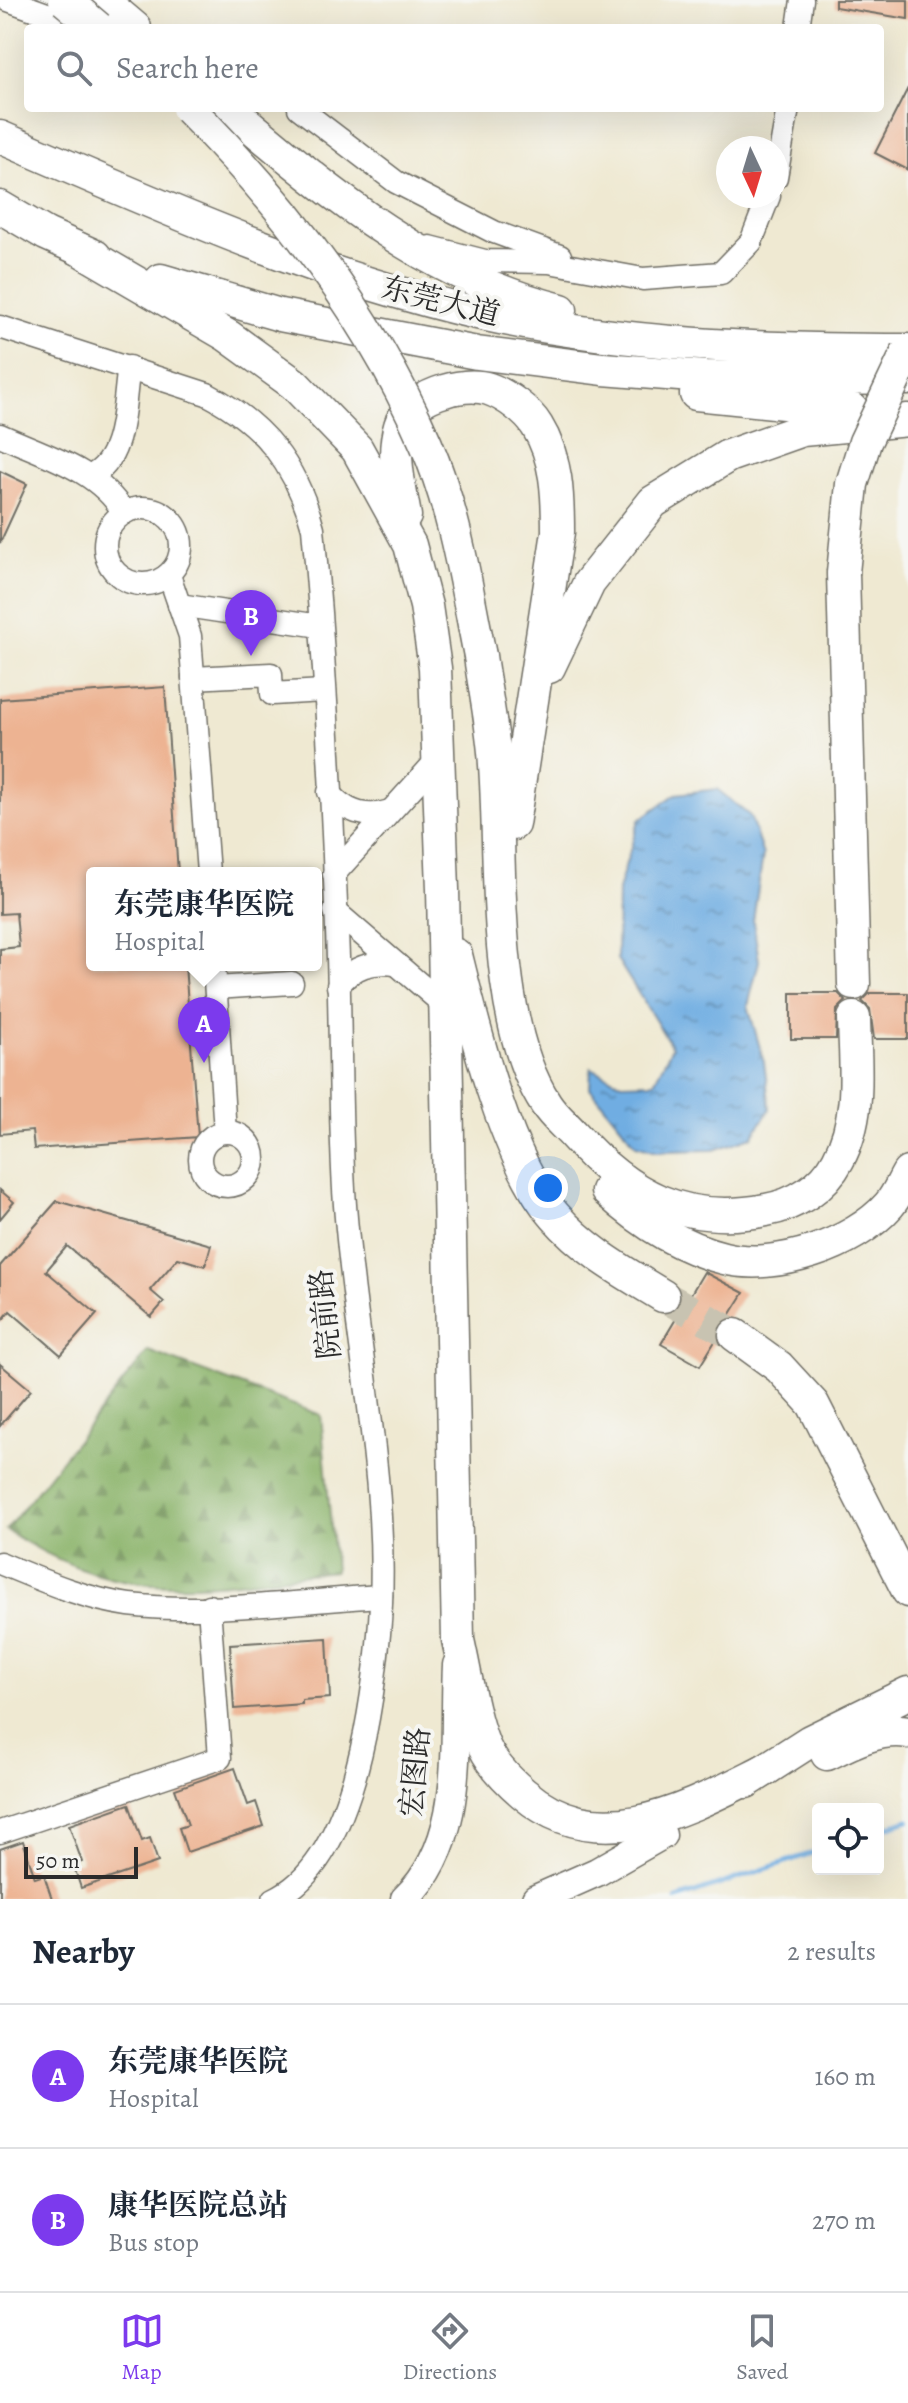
<!DOCTYPE html>
<meta charset="utf-8">
<style>
:root{--surface:#fff;--page:#f2f2f3;--text:#1f2937;--muted:#747a83;--line:#e0e1e3;--accent:#7c3aed}
body{margin:0;font-family:Alegreya,"Noto Serif SC",serif;background:var(--page);color:var(--text)}
.controls{position:absolute;right:24px;bottom:24px;display:grid;overflow:hidden;border-radius:8px;box-shadow:0 8px 32px #0002}
.controls button{width:72px;height:72px;display:grid;place-items:center;padding:0;border:0;border-bottom:2px solid var(--line);background:var(--surface);color:var(--text);font:40px sans-serif}
.compass{position:absolute;left:716px;top:136px;width:72px;height:72px;border-radius:50%;background:var(--surface);box-shadow:0 8px 32px #0002;rotate:176deg}
.scale{position:absolute;left:24px;bottom:20px;width:114px;box-sizing:border-box;padding-left:8px;border:4px solid #2b2b2b;border-top:0;font-size:22px;line-height:28px;white-space:nowrap;color:#2b2b2b;-webkit-text-stroke:6px #f6f6f2;paint-order:stroke}
.you{position:absolute;left:548px;top:1188px;width:28px;height:28px;margin:-20px;border:6px solid #fff;border-radius:50%;background:#1a73e8;box-shadow:0 0 0 12px #1a73e833}
.badge{display:grid;place-items:center;width:52px;height:52px;border-radius:50%;background:var(--accent);color:#fff;font-size:26px;font-weight:700}
.pin{position:absolute;translate:-50% -66px;filter:drop-shadow(0 2px 4px #0008)}
.pin::after{content:'';position:absolute;top:42px;width:28px;height:24px;background:inherit;clip-path:polygon(0 0,100% 0,50% 100%)}
.popup{position:absolute;left:86px;top:867px;width:236px;height:104px;box-sizing:border-box;display:grid;place-content:center;border-radius:8px;background:var(--surface);filter:drop-shadow(0 2px 6px #0005);font-size:26px;white-space:nowrap;color:var(--muted)}
.popup b{font-size:30px;color:var(--text)}
.popup::after{content:'';position:absolute;left:50%;top:100%;margin-left:-16px;border:16px solid transparent;border-top-color:var(--surface)}
.list{margin:0;padding:0;list-style:none}
h2{display:flex;justify-content:space-between;align-items:center;height:104px;margin:0;padding:0 32px;font-size:34px}
h2 small{font-size:26px;font-weight:400;color:var(--muted)}
.list li{display:grid;grid-template-columns:52px 1fr auto;gap:24px;align-items:center;box-sizing:border-box;height:144px;padding:0 32px;border-top:2px solid var(--line)}
.list b{display:block;font-size:30px;white-space:nowrap}
.list p{margin:0;font-size:26px;white-space:nowrap;color:var(--muted)}
.list em{font-size:26px;font-style:normal;color:var(--muted)}
.icon{flex:none;width:44px;height:44px;fill:none;stroke:currentColor;stroke-width:2;stroke-linecap:round;stroke-linejoin:round}
.map{position:relative;flex:none;width:908px;height:1899px;overflow:hidden}
.search{position:absolute;background:var(--surface);box-shadow:0 8px 32px #0002;left:24px;right:24px;top:24px;height:88px;display:flex;align-items:center;gap:20px;box-sizing:border-box;padding:0 28px;border-radius:8px;color:var(--muted);font-size:30px}
.sheet{height:392px;background:var(--surface)}
nav{display:flex;justify-content:space-around;align-items:center;box-sizing:border-box;height:112px;border-top:2px solid var(--line);background:var(--surface);font-size:22px;color:var(--muted)}
nav a{display:grid;justify-items:center;gap:4px}
nav .on{color:var(--accent)}
.map>svg:first-child{display:block}
</style>
<div class="map">
<svg width="908" height="1899" viewBox="0 0 908 1899">
<defs>
<pattern id="forest-firs" width="22" height="20" patternUnits="userSpaceOnUse" patternTransform="scale(2)"><rect width="22" height="20" fill="#8bb46b"/><path d="M5 1l3.5 6h-7zM16 11l3.5 6h-7z" fill="#729358"/></pattern>
<pattern id="water-ripples" width="26" height="14" patternUnits="userSpaceOnUse" patternTransform="scale(2)"><rect width="26" height="14" fill="#6fade2"/><path d="M2 4q2-2 4 0t4 0M15 11q2-2 4 0t4 0" fill="none" stroke="#5b8db7"/></pattern>
</defs>
<rect width="100%" height="100%" fill="#f6f6f2"/>
<filter id="ink" filterUnits="userSpaceOnUse"><feTurbulence type="fractalNoise" baseFrequency=".0125" numOctaves="2"/><feDisplacementMap in="SourceGraphic" scale="16" xChannelSelector="R" yChannelSelector="G"/><feConvolveMatrix kernelMatrix="1 2 1 2 8 2 1 2 1" color-interpolation-filters="sRGB"/></filter>
<filter id="wash" filterUnits="userSpaceOnUse"><feTurbulence type="fractalNoise" baseFrequency=".006" numOctaves="4" result="noise"/><feDisplacementMap in="SourceGraphic" scale="32" xChannelSelector="R" yChannelSelector="G"/><feGaussianBlur stdDeviation="1.8" result="paint"/><feColorMatrix in="noise" values="0 0 0 0 0 0 0 0 0 0 0 0 0 0 0 0 0 1.4 0 .05"/><feComposite in="paint" operator="in"/></filter>
<g filter="url(#wash)">
<rect width="100%" height="100%" fill="#efe9d2"/>
<path fill="url(#forest-firs)" stroke="#5b704b" stroke-width="2" d="M148,1351L321,1415L335,1571C202,1585 126,1608 6,1530Z"/>
<path fill="url(#water-ripples)" stroke="#4d6c86" stroke-width="2" d="M717,789L750,816L763,855L753,921L759,961L748,1006L764,1062L770,1109L752,1137L714,1150L657,1151L636,1145L590,1088L591,1068L622,1083L654,1082L672,1047L617,959L618,890L639,820L676,794Z"/>
<g fill="none" stroke-linecap="round" stroke-linejoin="round">
<g stroke="#6fade2" stroke-width="5">
<path d="M878,1830L908,1820"/>
<path d="M677,1899L818,1851"/>
</g>
</g>
<g id="blocks">
<g fill="#edb392">
<path d="M835,0H908V19L835,7Z"/>
<path d="M908,88V170L875,153Z"/>
<path d="M0,471L27,484L0,543Z"/>
<path d="M165,687L178,873H92V965H185L198,1137L34,1149L32,1131L0,1134V949L19,947L16,913L0,914V699Z"/>
<path d="M791,993H838L846,1001L837,1010L836,1039H791Z"/>
<path d="M870,993H908V1039H874L870,1009L862,1001Z"/>
<path d="M0,1190L14,1202L0,1219Z"/>
<path d="M57,1201L211,1245L205,1266L178,1258L150,1290L164,1302L151,1317L67,1246L46,1271L97,1314L61,1355L10,1311L0,1323V1266Z"/>
<path d="M704,1272L744,1293L729,1317L719,1325L717,1338L700,1366L661,1344Z"/>
<path d="M0,1364L31,1390L0,1426Z"/>
<path d="M327,1638L330,1698L302,1700V1704L234,1709L230,1644Z"/>
<path d="M235,1768L248,1805L256,1802L264,1826L187,1852L179,1828L188,1825L175,1789Z"/>
<path d="M129,1804L142,1841L150,1838L158,1862L81,1888L73,1864L82,1862L69,1825Z"/>
<path d="M23,1841L35,1878L44,1875L52,1899H0V1849Z"/>
</g>
</g>
</g>
<g filter="url(#ink)">
<use href="#blocks" fill-opacity="0" stroke="#706e65" stroke-width="2"/>
<g fill="none" stroke-linecap="round" stroke-linejoin="round">
<path stroke="#c8c3b1" stroke-width="32" stroke-dasharray="32 16" stroke-linecap="butt" d="M663,1296L735,1335"/>
<g stroke="#706e65" stroke-width="25">
<g id="minor">
<path d="M8,0L83,27L94,28"/>
<path d="M798,28L802,0"/>
<path d="M299,108L396,182L494,232L560,256"/>
<path d="M776,177L788,108"/>
<path d="M430,247L485,261L549,262L643,279L721,273L751,242L769,196"/>
<path d="M0,327L207,394C264,424 296,465 313,528C326,670 333,815 338,958C341,1040 339,1122 345,1205C355,1347 392,1491 379,1634C372,1711 352,1863 274,1899"/>
<path d="M0,435C44,455 98,469 124,513"/>
<path d="M90,476C126,461 123,401 129,367"/>
<circle cx="143" cy="546" r="38"/>
<path d="M169,575L190,636L208,873"/>
<path d="M179,605L320,626"/>
<path d="M193,678L271,674L272,694L323,691"/>
<path d="M329,792C345,812 366,819 390,811"/>
<path d="M334,874L438,759"/>
<path d="M335,911L444,1005"/>
<path d="M214,965L225,1132"/>
<path d="M338,986C353,966 372,961 396,964"/>
<path d="M216,988L292,983"/>
<circle cx="227" cy="1159" r="27"/>
<path d="M0,1563C41,1580 84,1599 129,1605C209,1614 300,1601 381,1596"/>
<path d="M0,1832L220,1758L209,1606"/>
</g>
</g>
<g stroke="#706e65" stroke-width="31">
<g id="major">
<path d="M405,1899C467,1840 453,1742 457,1665"/>
<path d="M536,1899L597,1872L662,1835"/>
</g>
</g>
<g stroke="#706e65" stroke-width="35">
<g id="highway">
<path d="M102,0L135,28"/>
<path d="M229,108C331,194 428,277 561,310"/>
<path d="M0,137C157,205 314,276 481,314C620,345 766,350 908,350"/>
<path d="M0,207L46,234L95,256"/>
<path d="M77,248L228,336L294,384L357,449L410,545L426,606L435,668L443,889L458,1640C466,1675 471,1713 484,1746C492,1764 509,1781 523,1793C600,1859 688,1808 765,1770"/>
<path d="M161,280L280,315L477,353L603,369L705,377L908,379"/>
<path d="M696,394L853,410"/>
<path d="M405,516C400,487 391,456 400,426C408,397 462,380 489,389C506,395 528,411 537,426C557,458 558,495 558,532L513,824"/>
<path d="M843,573L854,984"/>
<path d="M480,656C485,692 493,728 495,765C502,862 491,1021 546,1104C553,1115 565,1125 574,1135C627,1195 685,1226 766,1210C795,1205 824,1187 838,1160C862,1116 855,1067 854,1018"/>
<path d="M549,667L589,583L653,502L728,456L802,430L908,420"/>
<path d="M456,955C474,1028 505,1160 555,1216C585,1251 624,1272 663,1296"/>
<path d="M607,1191C641,1222 679,1247 724,1258C776,1271 854,1245 889,1205C897,1196 902,1183 908,1173"/>
<path d="M735,1335L779,1367L813,1404L908,1591"/>
<path d="M827,1754C851,1742 880,1727 908,1732"/>
<path d="M746,1782L810,1741L908,1693"/>
</g>
</g>
<use href="#minor" stroke="#fff" stroke-width="22"/>
<use href="#major" stroke="#fff" stroke-width="28"/>
<use href="#highway" stroke="#fff" stroke-width="32"/>
<g stroke="#706e65" stroke-width="35" stroke-linecap="butt">
<g id="highway-bridge">
<path d="M65,0L98,28"/>
<path d="M188,108C286,206 371,317 426,444C455,511 466,585 480,656"/>
<path d="M843,573L852,484L865,442L908,351"/>
</g>
</g>
<use href="#highway-bridge" stroke="#fff" stroke-width="32"/>
</g>
</g>
<g text-anchor="middle" dominant-baseline="central" stroke-width="8" stroke-linejoin="round" paint-order="stroke">
<g font-size="30" fill="#2b2b2b" stroke="#f6f6f2">
<text transform="translate(441 301) rotate(14)">东莞大道</text>
<text transform="translate(325 1314) rotate(-96)">院前路</text>
<text transform="translate(415 1772) rotate(-85)">宏图路</text>
</g>
</g>
</svg>
<div class="controls">
<button><svg class="icon" aria-label="locate" viewBox="0 0 24 24"><circle cx="12" cy="12" r="6"/><path d="M12 2v4M12 18v4M2 12h4M18 12h4"/></svg></button>
</div>
<svg class="compass" viewBox="-18 -18 36 36"><path d="M0-13l5 13h-10z" fill="#e53935"/><path d="M0 13l5-13h-10z" fill="#747a83"/></svg>
<div class="scale">50 m</div>
<div class="you"></div>
<div class="pin badge" style="left:204px;top:1063px">A</div>
<div class="popup"><b>东莞康华医院</b>Hospital</div>
<div class="pin badge" style="left:251px;top:656px">B</div>
<div class="search"><svg class="icon" aria-label="search" viewBox="0 0 24 24"><circle cx="10" cy="10" r="6"/><path d="M15 15l6 6"/></svg>Search here</div>
</div>
<section class="sheet">
<h2>Nearby<small>2 results</small></h2>
<ul class="list">
<li><span class="badge">A</span><div><b>东莞康华医院</b><p>Hospital</p></div><em>160 m</em></li>
<li><span class="badge">B</span><div><b>康华医院总站</b><p>Bus stop</p></div><em>270 m</em></li>
</ul>
</section>
<nav>
<a class="on"><svg class="icon" aria-label="map" viewBox="0 0 24 24"><path d="M3 6l6-2 6 2 6-2v14l-6 2-6-2-6 2zM9 4v14M15 6v14"/></svg>Map</a>
<a><svg class="icon" aria-label="directions" viewBox="0 0 24 24"><path d="M12 3l9 9-9 9-9-9zM9 14v-3h6M13 9l2 2-2 2"/></svg>Directions</a>
<a><svg class="icon" aria-label="saved" viewBox="0 0 24 24"><path d="M7 4h10v16l-5-4-5 4z"/></svg>Saved</a>
</nav>
